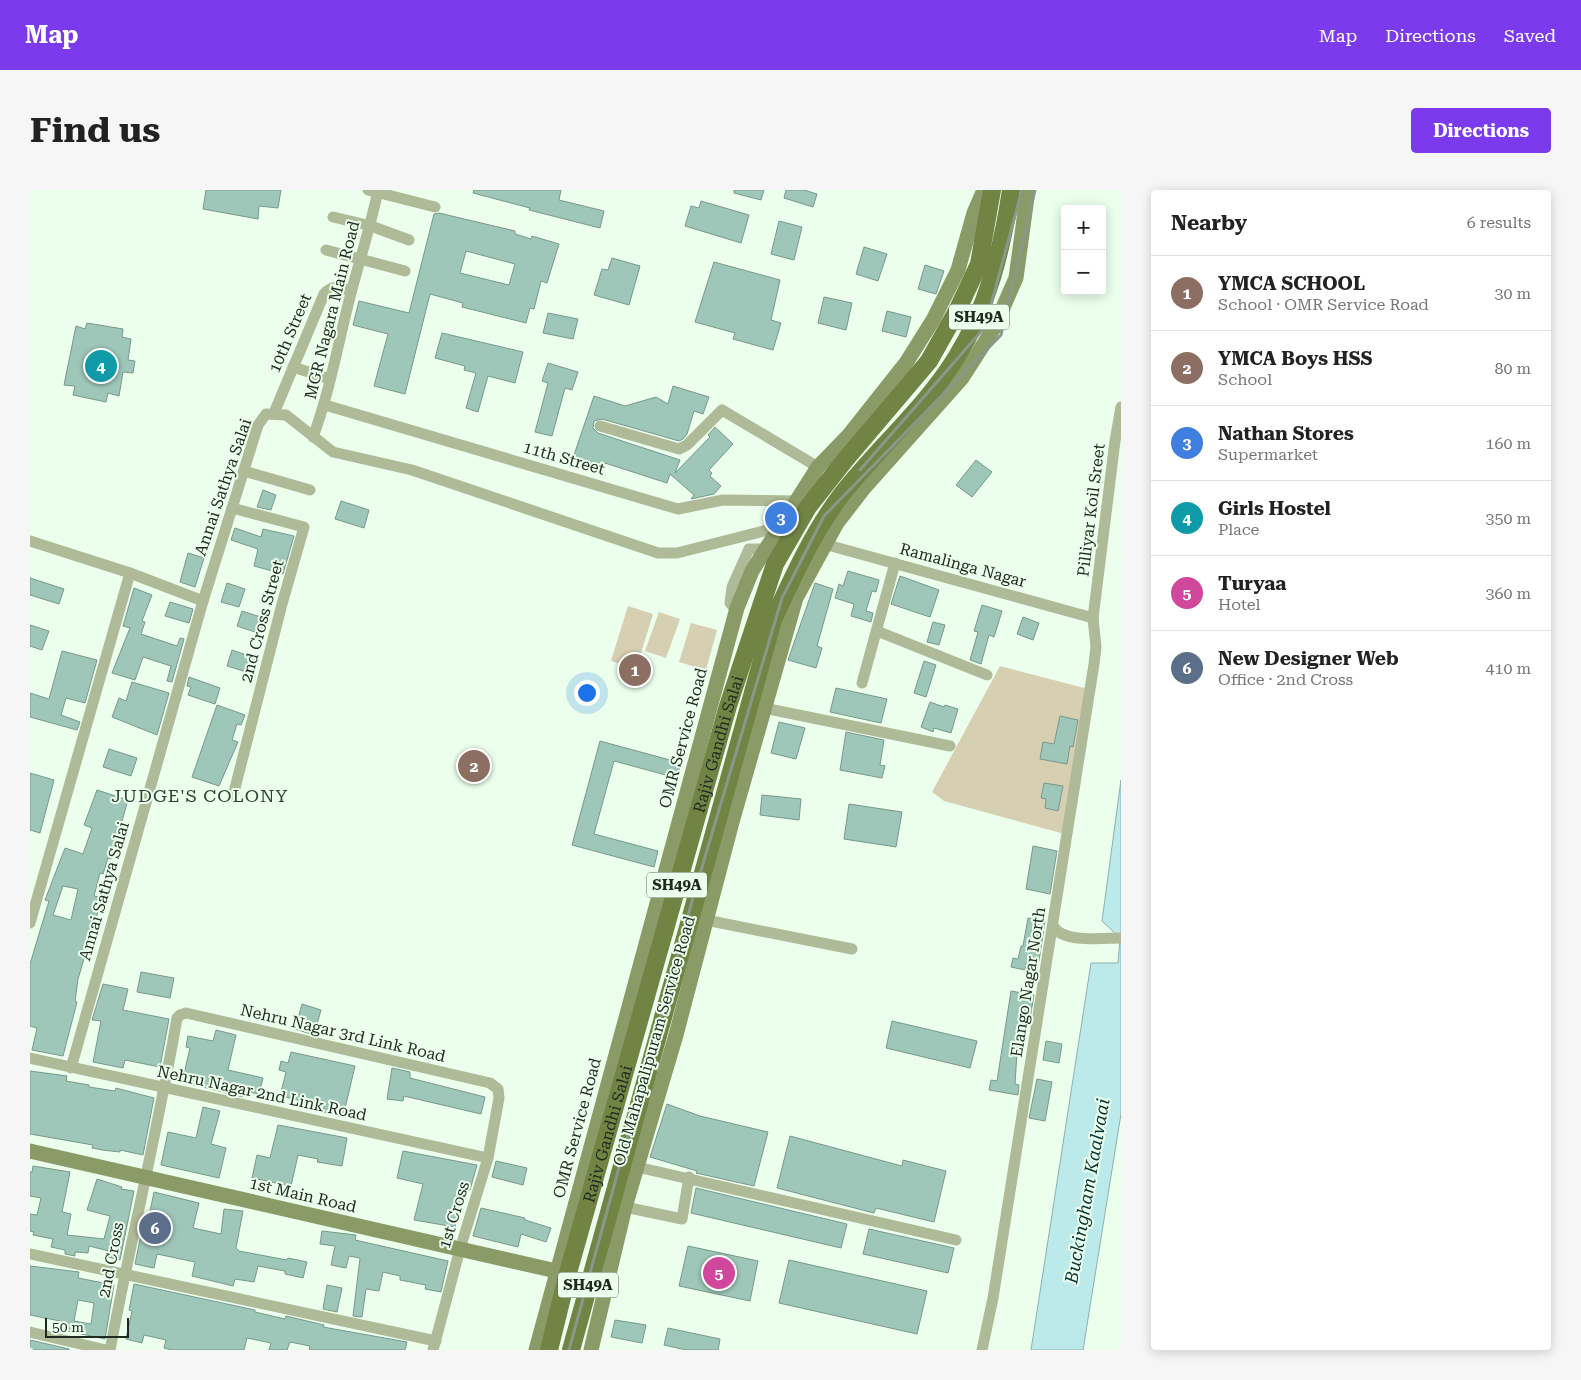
<!DOCTYPE html>
<meta charset="utf-8">
<style>
:root{--surface:#fff;--page:#f6f6f6;--text:#222;--muted:#767676;--line:#e0e0e0;--accent:#7c3aed}
body{margin:0;font-family:"Roboto Serif",serif;background:var(--page);color:var(--text)}
.controls{position:absolute;right:15px;top:15px;display:grid;overflow:hidden;border-radius:5px;box-shadow:0 2px 12px #0003}
.controls button{width:45px;height:45px;display:grid;place-items:center;padding:0;border:0;border-bottom:1px solid var(--line);background:var(--surface);color:var(--text);font:25px sans-serif}
.scale{position:absolute;left:15px;bottom:12px;width:84px;box-sizing:border-box;padding-left:5px;border:2px solid #1f2920;border-top:0;font-size:14px;line-height:18px;white-space:nowrap;color:#1f2920;-webkit-text-stroke:4px #ebffec;paint-order:stroke}
.you{position:absolute;left:556px;top:502px;width:18px;height:18px;margin:-12px;border:4px solid #fff;border-radius:50%;background:#1a73e8;box-shadow:0 0 0 8px #1a73e833}
.badge{display:grid;place-items:center;width:32px;height:32px;border-radius:50%;background:var(--accent);color:#fff;font-size:16px;font-weight:700}
.pin{position:absolute;translate:-50% -50%;border:2px solid #fff;box-shadow:0 1px 5px #0006}
.list{margin:0;padding:0;list-style:none}
h2{display:flex;justify-content:space-between;align-items:center;height:65px;margin:0;padding:0 20px;font-size:21px}
h2 small{font-size:16px;font-weight:400;color:var(--muted)}
.list li{display:grid;grid-template-columns:32px 1fr auto;gap:15px;align-items:center;box-sizing:border-box;height:75px;padding:0 20px;border-top:1px solid var(--line)}
.list b{display:block;font-size:19px;white-space:nowrap}
.list p{margin:0;font-size:16px;white-space:nowrap;color:var(--muted)}
.list em{font-size:16px;font-style:normal;color:var(--muted)}
.map{position:relative;flex:none;width:1091px;height:1160px;overflow:hidden;border-radius:5px}
header{display:flex;align-items:center;gap:30px;box-sizing:border-box;height:70px;padding:0 25px;background:var(--accent);color:#fff}
header strong{font-size:24px}
nav{display:flex;gap:28px;margin-inline-start:auto;font-size:18px}
.intro{display:flex;align-items:center;justify-content:space-between;box-sizing:border-box;height:120px;padding:0 30px}
h1{margin:0;font-size:35px}
.button{padding:12px 22px;border-radius:5px;background:var(--accent);color:#fff;font-size:18px;font-weight:700}
main{display:flex;gap:30px;padding:0 30px}
aside{flex:1;background:var(--surface);border-radius:5px;box-shadow:0 2px 12px #0003}
.map>svg:first-child{display:block}
</style>
<header>
<strong>Map</strong>
<nav><a>Map</a><a>Directions</a><a>Saved</a></nav>
</header>
<div class="intro"><h1>Find us</h1><a class="button">Directions</a></div>
<main>
<div class="map">
<svg width="1091" height="1160" viewBox="0 0 1091 1160">
<rect width="100%" height="100%" fill="#ebffec"/>
<g fill="#d6cfb1">
<path d="M598,416L623,424L606,479L581,471Z"/>
<path d="M629,422L650,429L636,468L615,461Z"/>
<path d="M661,433L687,440L676,480L649,472Z"/>
<path d="M970,476L1062,500L1042,646L914,611L902,602Z"/>
</g>
<path fill="#bceaeb" stroke="#8db0ae" d="M1091,590V924L1053,1160H1001L1061,773H1088L1090,748L1072,731Z"/>
<g fill="#9ec7b9" stroke="#78988d" fill-rule="evenodd">
<path d="M176,0H251L248,18L229,16L228,29L173,19Z"/>
<path d="M444,0H531L529,10L574,21L570,38L499,20L500,18L443,3Z"/>
<path d="M704,0H734L731,10L704,3Z"/>
<path d="M756,0H774L787,4L783,17L754,8Z"/>
<path d="M671,11L719,25L711,53L655,36L661,16L669,18Z"/>
<path d="M409,23L485,41V44L501,49L502,46L529,54L517,93L511,91L504,119L500,118L496,133L432,117L433,113L400,104L375,204L344,196L358,144L323,135L329,111L379,123L404,24ZM436,61L485,74L479,95L430,83Z"/>
<path d="M749,31L772,37L764,70L741,64Z"/>
<path d="M834,57L857,64L848,91L826,84Z"/>
<path d="M582,68L610,76L599,115L564,105L572,79L578,80Z"/>
<path d="M684,72L750,90L741,130L751,133L743,160L703,149L705,143L665,132Z"/>
<path d="M895,75L914,81L906,104L888,99Z"/>
<path d="M794,107L822,113L816,140L788,133Z"/>
<path d="M857,121L881,127L876,147L852,141Z"/>
<path d="M518,123L548,129L543,149L513,143Z"/>
<path d="M57,133L93,139L92,147L101,149L98,170L105,171L103,183L93,182L89,206L78,203L76,212L43,205L45,196L34,195L46,136L55,139Z"/>
<path d="M412,143L493,162L485,193L458,186L448,222L436,218L446,183L434,180L435,176L405,168Z"/>
<path d="M518,173L548,182L542,200L535,198L522,246L505,242L518,193L512,191Z"/>
<path d="M643,196L679,207L673,224L664,221L657,244L653,249L649,251L572,229L564,231L563,238L568,243L650,270L645,283L680,247L678,245L685,237L703,254L679,280L682,283L680,286L691,296L684,304L661,309L664,305L640,284L637,293L575,273L574,277L543,268L564,206L595,216L626,207L638,214Z"/>
<path d="M946,270L962,282L942,307L926,295Z"/>
<path d="M233,300L246,305L241,320L227,317Z"/>
<path d="M311,311L339,320L334,338L305,329Z"/>
<path d="M205,338L231,347L233,339L264,346L253,384L224,376L228,359L201,350Z"/>
<path d="M158,363L174,368L165,397L150,392Z"/>
<path d="M818,381L849,390L846,402L842,401L836,421L843,423L841,432L821,426L824,414L805,408L809,394L813,396Z"/>
<path d="M870,386L909,400L900,427L861,414Z"/>
<path d="M0,388L34,399L29,414L0,405Z"/>
<path d="M197,393L215,399L209,417L191,412Z"/>
<path d="M785,393L803,399L787,456L792,458L786,478L758,470Z"/>
<path d="M104,398L122,405L112,431L115,432L111,444L147,456L150,448L154,449L142,492L137,491L141,476L113,467L105,490L82,483L100,438L93,436Z"/>
<path d="M140,412L163,419L159,433L135,426Z"/>
<path d="M952,415L972,421L964,447L959,445L951,474L940,470L948,442L944,441Z"/>
<path d="M212,421L237,429L231,444L207,436Z"/>
<path d="M993,427L1009,433L1003,450L987,444Z"/>
<path d="M903,432L915,435L909,455L897,452Z"/>
<path d="M0,435L19,441L12,460L0,456Z"/>
<path d="M202,460L225,468L220,483L197,476Z"/>
<path d="M32,461L67,470L55,513L36,508L31,525L50,532L47,540L0,527V503L19,509Z"/>
<path d="M894,471L906,475L896,507L884,503Z"/>
<path d="M159,487L190,498L185,514L158,505L161,497L157,496Z"/>
<path d="M102,492L139,503L127,545L82,527L89,508L96,511Z"/>
<path d="M806,498L857,509L851,533L800,522Z"/>
<path d="M900,512L914,517L915,515L928,519L921,543L904,538L903,542L891,537Z"/>
<path d="M187,515L215,525L211,535L207,534L202,550L208,552L189,596L162,587Z"/>
<path d="M1030,526L1048,530L1043,557L1040,556L1037,574L1010,569L1013,552L1024,554Z"/>
<path d="M749,532L775,538L766,569L741,563Z"/>
<path d="M816,542L854,550L850,575L855,576L852,588L810,580Z"/>
<path d="M570,551L651,573L647,588L584,571L564,644L628,661L624,677L542,655Z"/>
<path d="M79,559L107,568L101,586L73,577Z"/>
<path d="M0,583L24,590L10,643L0,640Z"/>
<path d="M1014,593L1033,596L1028,621L1015,618L1016,609L1011,608Z"/>
<path d="M67,600L98,610L81,669L78,668L73,684L70,683L64,706L75,708L71,723L68,722L48,789L45,811L47,812L33,866L2,860L7,838L0,836V774L19,711L15,710L35,658L53,664L62,638L54,635ZM33,696L48,699L41,730L23,725Z"/>
<path d="M732,605L771,609L769,630L730,625Z"/>
<path d="M819,614L872,622L866,657L814,649Z"/>
<path d="M1003,656L1027,661L1020,704L996,699Z"/>
<path d="M998,728L1015,731L1009,771L997,769L995,780L981,777L983,768L988,769L991,756H993Z"/>
<path d="M111,782L144,788L140,808L107,802Z"/>
<path d="M73,794L98,799L93,820L139,829L130,877L95,870L93,878L63,872L71,831L62,830Z"/>
<path d="M981,801L1004,805L999,835L992,834L987,862L985,894L989,895L988,905L959,900L961,890L967,891Z"/>
<path d="M272,814L291,820L284,845L265,839Z"/>
<path d="M862,831L947,851L940,878L856,858Z"/>
<path d="M186,840L206,845L198,880L233,888L229,904L214,901L213,907L152,892L160,858L156,857L158,846L183,851Z"/>
<path d="M1016,851L1032,854L1029,873L1013,870Z"/>
<path d="M261,862L325,876L313,927L293,922L294,916L250,906L256,882L249,880L251,871L258,873Z"/>
<path d="M362,878L380,882V888L455,907L451,924L374,906L373,911L357,909Z"/>
<path d="M0,881L37,886L36,891L59,895V897L85,901L86,898L124,908L113,965L90,960V962L72,960L62,958L63,955L0,944Z"/>
<path d="M1007,889L1022,892L1015,931L999,928Z"/>
<path d="M637,914L670,926L738,942L724,996L666,983L667,981L620,967Z"/>
<path d="M173,917L190,921L181,954L196,958L189,988L131,975L138,942L166,948Z"/>
<path d="M248,935L317,948L312,976L287,972L288,969L268,965L261,996L222,988L227,965L240,968Z"/>
<path d="M760,946L872,976L873,970L916,981L904,1032L846,1018L844,1023L747,998Z"/>
<path d="M373,961L447,975L440,1000L432,999L425,1037L384,1030L393,994L367,988Z"/>
<path d="M466,971L497,978L493,995L462,987Z"/>
<path d="M3,976L40,982L32,1022L41,1024L37,1045L74,1049L80,1026L57,1020L67,989L92,997L91,999L104,1001L90,1070L78,1067L79,1061L59,1056L58,1063L45,1062V1066L35,1064V1060L21,1057L23,1049L3,1045L4,1042L0,1041V1024L7,1025L11,1008L0,1006V982H2Z"/>
<path d="M666,998L817,1034L811,1058L661,1023Z"/>
<path d="M124,1002L169,1013L163,1038L191,1044L194,1019L213,1021L206,1058L209,1061L257,1070L258,1068L277,1072L273,1088L255,1084V1081L228,1076L224,1092L205,1089L203,1096L162,1086L165,1072L127,1064L124,1078L105,1074L113,1035L117,1036Z"/>
<path d="M451,1018L495,1028V1030L521,1038L516,1052L491,1044L488,1057L443,1046Z"/>
<path d="M839,1039L924,1058L918,1083L833,1064Z"/>
<path d="M292,1041L326,1045L325,1050L418,1071L411,1102L395,1099L396,1095L370,1090V1086L353,1082L349,1101L336,1099L332,1127L323,1126L330,1068L319,1066L316,1078L301,1075L305,1056L290,1054Z"/>
<path d="M658,1056L728,1071L720,1111L649,1096Z"/>
<path d="M759,1070L897,1101L887,1144L749,1113Z"/>
<path d="M0,1076L49,1082L48,1088L84,1095L75,1149L28,1139L30,1131L0,1125ZM48,1110L64,1113L61,1134L44,1131Z"/>
<path d="M104,1094L225,1120V1122L255,1129L256,1126L294,1135L293,1137L377,1152L375,1160H279L280,1156L260,1152L257,1160H239L241,1153L217,1148L214,1160H142L134,1158L136,1150L114,1145L112,1153L96,1149L102,1121L99,1120Z"/>
<path d="M297,1095L312,1098L307,1122L293,1119Z"/>
<path d="M585,1130L616,1135L612,1153L581,1147Z"/>
<path d="M638,1138L690,1149L688,1160H656L634,1155Z"/>
<path d="M0,1150L39,1159V1160H0Z"/>
</g>
<g fill="none" stroke-linecap="round" stroke-linejoin="round">
<g stroke="#aeba98" stroke-width="11">
<path d="M338,0L405,17"/>
<path d="M303,27L341,36L379,50"/>
<path d="M296,60L375,81"/>
<path d="M263,177L300,189"/>
<path d="M295,215L648,319L693,310L768,311"/>
<path d="M244,223L294,104C303,94 309,97 321,101"/>
<path d="M570,236L649,259L657,255L692,220L788,277"/>
<path d="M283,247C300,201 308,153 320,107C329,71 341,36 348,0"/>
<path d="M214,281L280,300"/>
<path d="M202,318L274,337L252,414L203,606"/>
<path d="M0,351L100,383L173,411"/>
<path d="M794,354L1063,428"/>
<path d="M706,420L700,413L702,397L719,359H736"/>
<path d="M847,441L957,485"/>
<path d="M832,493L865,373"/>
<path d="M734,518L920,556"/>
<path d="M676,730L822,759"/>
<path d="M0,733L100,383"/>
<path d="M1024,737C1033,753 1074,748 1091,748"/>
<path d="M0,868L458,968"/>
<path d="M41,878L173,411L228,235L236,224L256,225L303,262L382,280L628,363H647L750,337"/>
<path d="M607,977L926,1050"/>
<path d="M595,1017L652,1029L659,987"/>
<path d="M0,1064L406,1151"/>
<path d="M0,1142L76,1160"/>
<path d="M80,1160C101,1049 128,939 147,828L150,825L156,823L460,893L468,899L469,908L458,968L430,1059L403,1160"/>
<path d="M952,1160L963,1108L1064,474L1066,457L1063,428L1085,251L1091,217"/>
</g>
<g stroke="#8b9b68" stroke-width="15">
<path d="M0,961L535,1083"/>
<path d="M506,1160L707,418L722,381L788,277L819,245L876,173L903,130L928,80L944,23L954,0"/>
<path d="M561,1160L595,1017L646,845L702,632L766,408L807,333L834,298L932,188L964,138L986,88L998,0"/>
</g>
<g stroke="#718444" stroke-width="18">
<path id="s1" d="M519,1160L538,1083L698,516L745,374L778,317L815,270L899,171L927,121L949,74L962,0"/>
<path d="M541,1160L743,430C763,387 783,342 812,304C848,258 895,218 926,168C958,117 972,59 981,0"/>
</g>
<g stroke="#889889" stroke-width="3">
<path d="M830,280L955,137L992,0"/>
<path d="M539,1160L664,704L752,408L794,326L971,145L1005,0"/>
</g>
</g>
<g text-anchor="middle" dominant-baseline="central" stroke-width="4" stroke-linejoin="round" paint-order="stroke">
<g fill="#ebffec" stroke="#5c695d" stroke-width="1">
<rect x="919" y="114.5" width="60" height="25" rx="4"/>
<rect x="617" y="682.5" width="60" height="25" rx="4"/>
<rect x="528" y="1082.5" width="60" height="25" rx="4"/>
</g>
<g font-size="15" font-weight="bold" fill="#1f2920">
<text x="949" y="127">SH49A</text>
<text x="647" y="695">SH49A</text>
<text x="558" y="1095">SH49A</text>
</g>
<g font-size="16" fill="#1f2920" stroke="#ebffec">
<text transform="translate(302 120) rotate(-76)">MGR Nagara Main Road</text>
<text transform="translate(260 143) rotate(-67)">10th Street</text>
<text transform="translate(534 268) rotate(16)">11th Street</text>
<text transform="translate(193 297) rotate(-71)">Annai Sathya Salai</text>
<text transform="translate(1061 320) rotate(-83)">Pilliyar Koil Sreet</text>
<text transform="translate(933 375) rotate(15)">Ramalinga Nagar</text>
<text transform="translate(232 431) rotate(-75)">2nd Cross Street</text>
<text transform="translate(653 548) rotate(-75)">OMR Service Road</text>
<text stroke="none"><textPath href="#s1" startOffset="629">Rajiv Gandhi Salai</textPath></text>
<text transform="translate(74 701) rotate(-74)">Annai Sathya Salai</text>
<text transform="translate(998 792) rotate(-81)">Elango Nagar North</text>
<text transform="translate(313 843) rotate(13)">Nehru Nagar 3rd Link Road</text>
<text transform="translate(624 851) rotate(-74)">Old Mahapalipuram Service Road</text>
<text transform="translate(232 903) rotate(12)">Nehru Nagar 2nd Link Road</text>
<text transform="translate(547 938) rotate(-75)">OMR Service Road</text>
<text stroke="none"><textPath href="#s1" startOffset="224">Rajiv Gandhi Salai</textPath></text>
<text transform="translate(273 1005) rotate(13)">1st Main Road</text>
<text transform="translate(424 1025) rotate(-73)">1st Cross</text>
<text transform="translate(81 1070) rotate(-79)">2nd Cross</text>
</g>
<g font-size="18" letter-spacing="1" fill="#2e4331" stroke="#ebffec">
<text x="170" y="605">JUDGE'S COLONY</text>
</g>
<g font-size="18" font-style="italic" fill="#043334" stroke="#ebffec">
<text transform="translate(1057 1001) rotate(-80)">Buckingham Kaalvaai</text>
</g>
</g>
</svg>
<div class="controls">
<button>+</button>
<button>−</button>
</div>
<div class="scale">50 m</div>
<div class="you"></div>
<div class="pin badge" style="left:605px;top:480px;background:#8d6e63">1</div>
<div class="pin badge" style="left:444px;top:576px;background:#8d6e63">2</div>
<div class="pin badge" style="left:751px;top:328px;background:#3f7fe0">3</div>
<div class="pin badge" style="left:71px;top:176px;background:#0f9aa8">4</div>
<div class="pin badge" style="left:689px;top:1083px;background:#d1479c">5</div>
<div class="pin badge" style="left:125px;top:1038px;background:#5c6f8a">6</div>
</div>
<aside>
<h2>Nearby<small>6 results</small></h2>
<ul class="list">
<li><span class="badge" style="background:#8d6e63">1</span><div><b>YMCA SCHOOL</b><p>School · OMR Service Road</p></div><em>30 m</em></li>
<li><span class="badge" style="background:#8d6e63">2</span><div><b>YMCA Boys HSS</b><p>School</p></div><em>80 m</em></li>
<li><span class="badge" style="background:#3f7fe0">3</span><div><b>Nathan Stores</b><p>Supermarket</p></div><em>160 m</em></li>
<li><span class="badge" style="background:#0f9aa8">4</span><div><b>Girls Hostel</b><p>Place</p></div><em>350 m</em></li>
<li><span class="badge" style="background:#d1479c">5</span><div><b>Turyaa</b><p>Hotel</p></div><em>360 m</em></li>
<li><span class="badge" style="background:#5c6f8a">6</span><div><b>New Designer Web</b><p>Office · 2nd Cross</p></div><em>410 m</em></li>
</ul>
</aside>
</main>
